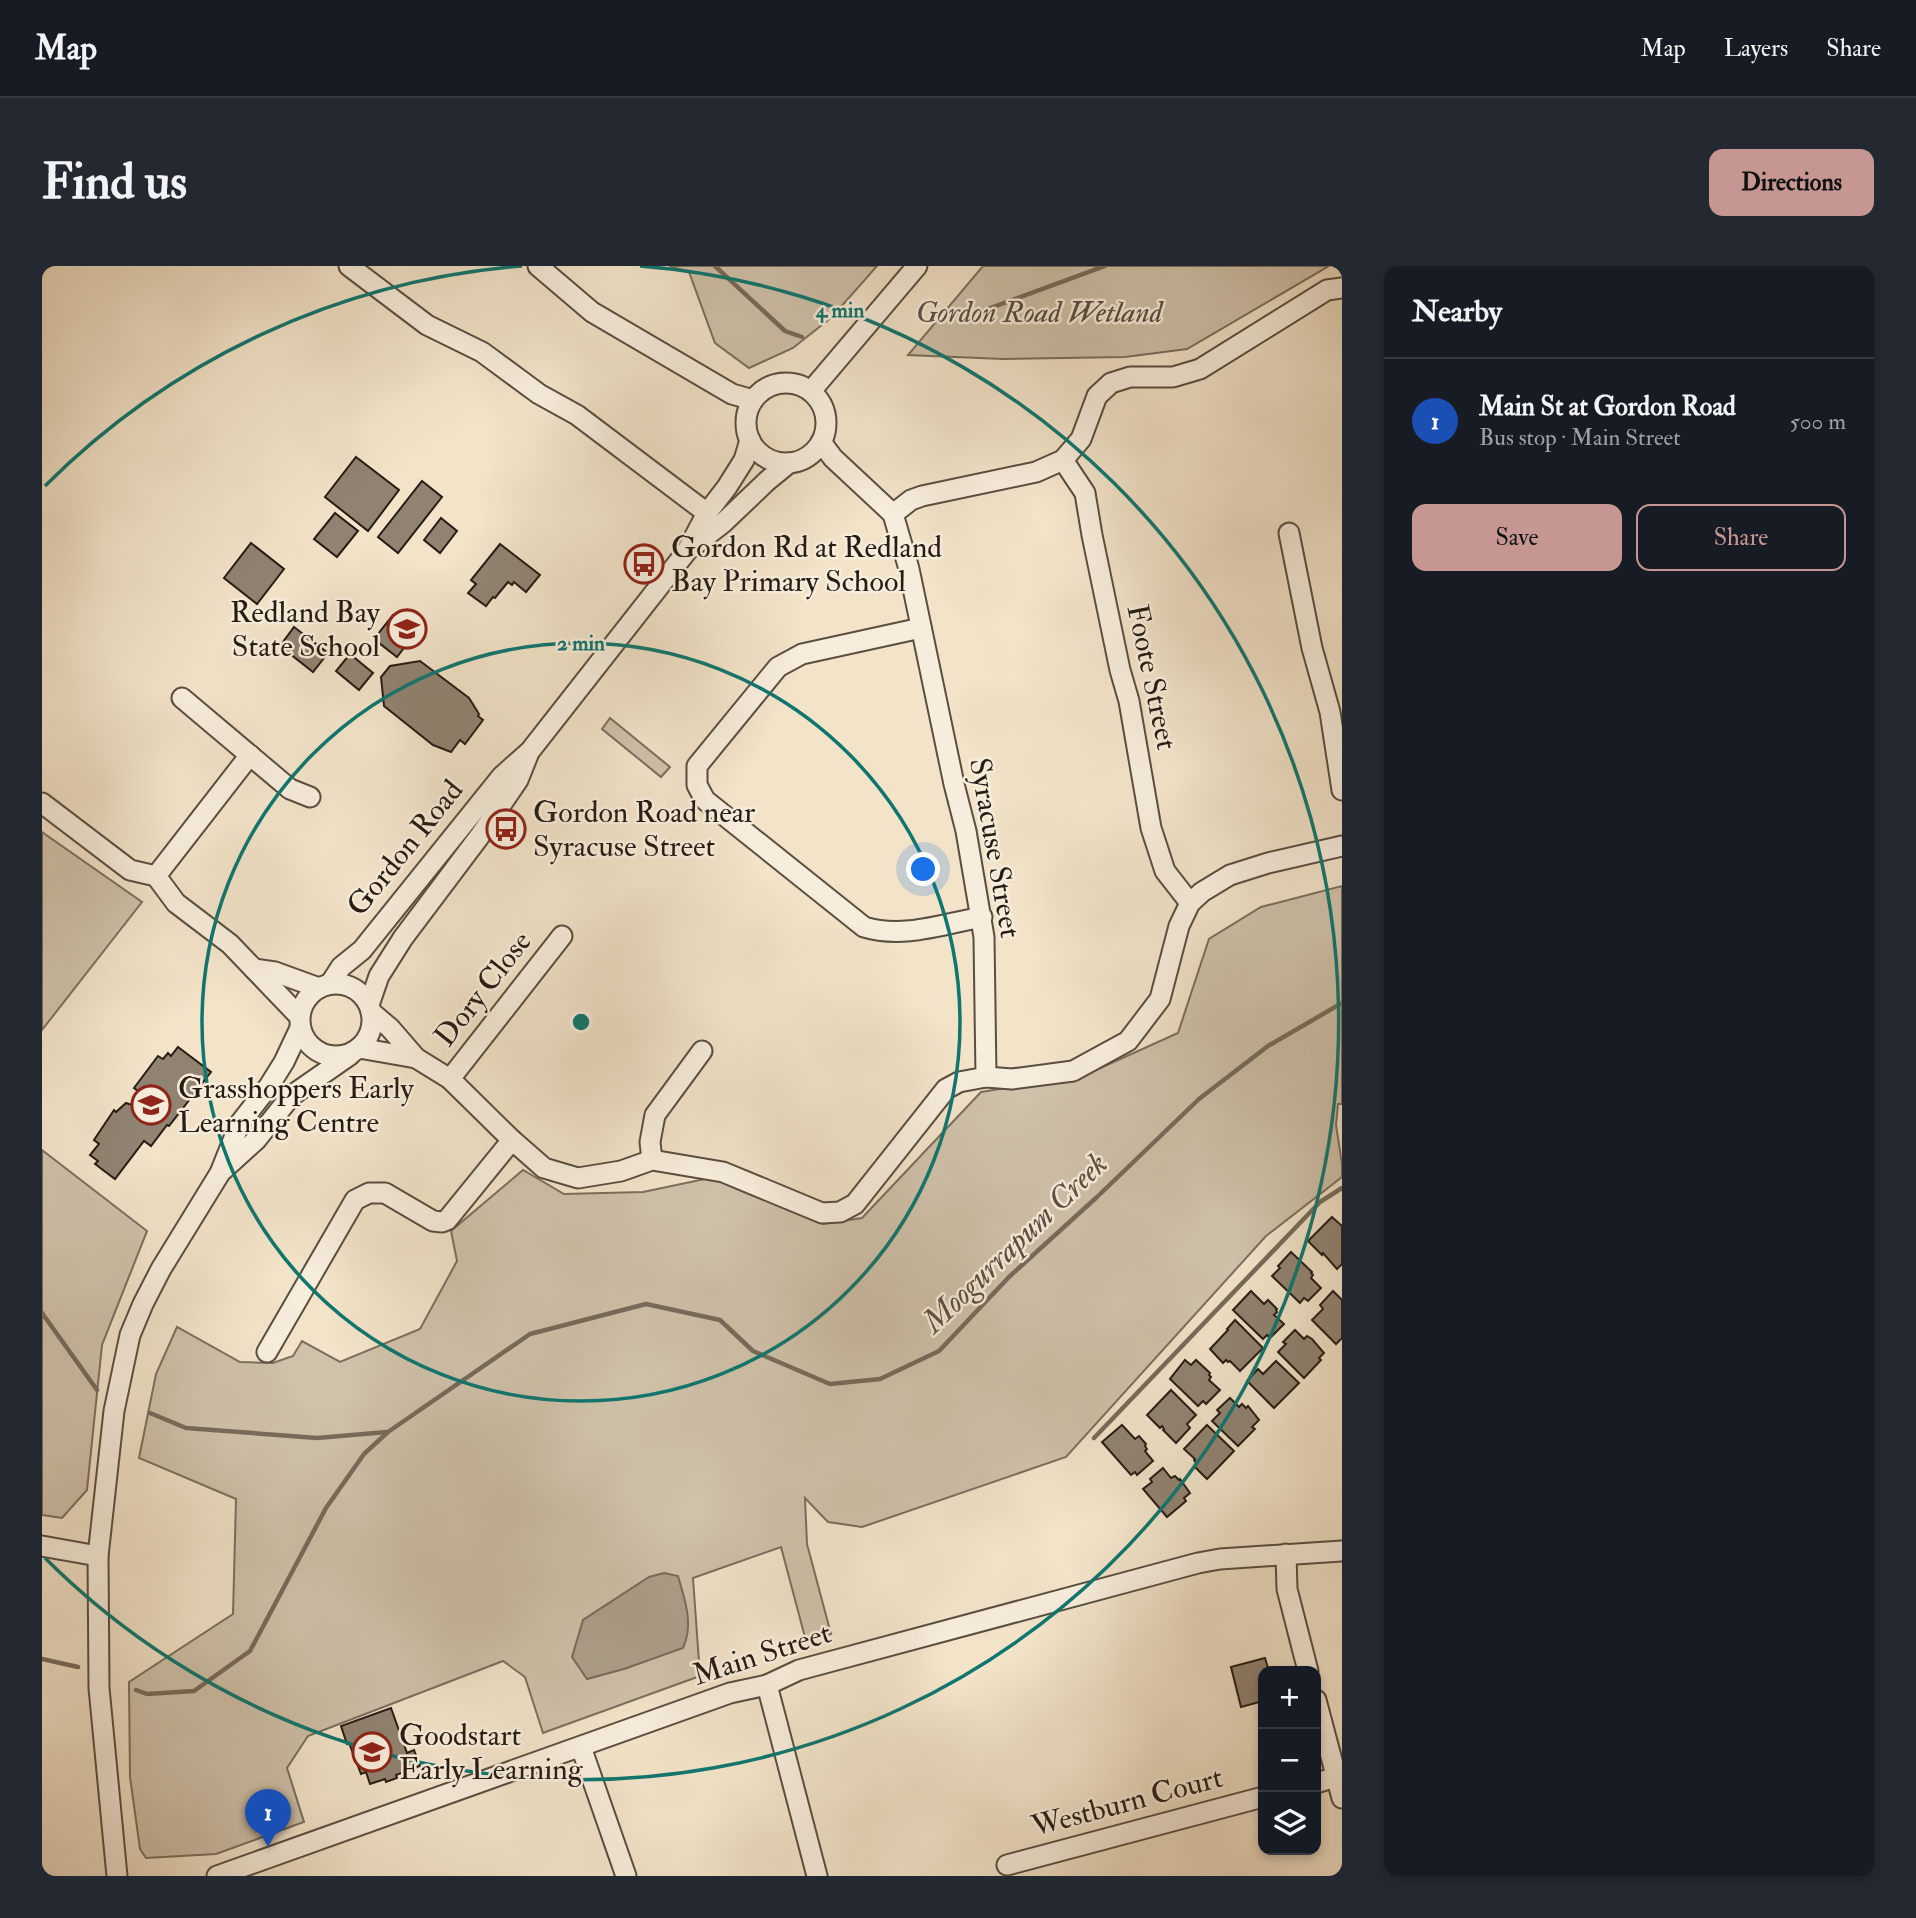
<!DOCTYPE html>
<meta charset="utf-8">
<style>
:root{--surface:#171b24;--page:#242831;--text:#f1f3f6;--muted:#9ea1a6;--line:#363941;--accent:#c59692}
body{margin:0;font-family:"IM FELL Double Pica",serif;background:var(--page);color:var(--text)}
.controls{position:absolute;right:21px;bottom:21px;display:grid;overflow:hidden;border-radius:14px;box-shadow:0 4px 10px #0003}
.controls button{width:63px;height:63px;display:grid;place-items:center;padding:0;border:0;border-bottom:2px solid var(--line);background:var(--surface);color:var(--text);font:35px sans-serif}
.you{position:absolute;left:882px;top:604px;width:24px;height:24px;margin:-18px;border:5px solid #fff;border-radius:50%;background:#1a73e8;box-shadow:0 0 0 10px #1a73e833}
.badge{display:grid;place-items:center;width:46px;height:46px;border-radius:50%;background:var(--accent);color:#fff;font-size:23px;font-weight:700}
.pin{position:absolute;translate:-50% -58px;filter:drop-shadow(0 2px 4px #0008)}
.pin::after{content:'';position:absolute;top:37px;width:24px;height:21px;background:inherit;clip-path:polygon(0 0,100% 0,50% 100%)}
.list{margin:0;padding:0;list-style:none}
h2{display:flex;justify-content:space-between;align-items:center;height:91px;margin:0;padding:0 28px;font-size:30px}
h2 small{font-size:23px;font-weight:400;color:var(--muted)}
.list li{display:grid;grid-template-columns:46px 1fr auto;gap:21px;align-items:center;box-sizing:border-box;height:126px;padding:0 28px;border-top:2px solid var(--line)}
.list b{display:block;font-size:26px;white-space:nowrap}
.list p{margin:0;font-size:23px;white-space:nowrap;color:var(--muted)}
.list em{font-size:23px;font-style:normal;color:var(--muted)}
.actions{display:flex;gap:14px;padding:21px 28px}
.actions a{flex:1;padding:16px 0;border:2px solid var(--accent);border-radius:14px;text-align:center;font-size:24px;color:var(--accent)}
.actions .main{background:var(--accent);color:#111}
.icon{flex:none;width:38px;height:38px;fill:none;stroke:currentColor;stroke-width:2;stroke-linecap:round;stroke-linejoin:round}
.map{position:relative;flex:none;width:1300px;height:1610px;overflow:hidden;border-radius:14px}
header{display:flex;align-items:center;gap:42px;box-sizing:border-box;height:98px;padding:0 35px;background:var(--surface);border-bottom:2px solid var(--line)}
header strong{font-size:33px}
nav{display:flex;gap:38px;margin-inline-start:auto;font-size:24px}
.intro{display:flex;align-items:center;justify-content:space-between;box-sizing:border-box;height:168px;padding:0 42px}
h1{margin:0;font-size:49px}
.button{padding:18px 32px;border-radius:14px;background:var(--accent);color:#111;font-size:24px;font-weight:700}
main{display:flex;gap:42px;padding:0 42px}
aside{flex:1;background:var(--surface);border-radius:14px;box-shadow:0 4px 10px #0003}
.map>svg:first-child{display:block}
</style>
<header>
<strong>Map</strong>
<nav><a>Map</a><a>Layers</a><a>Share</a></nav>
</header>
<div class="intro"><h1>Find us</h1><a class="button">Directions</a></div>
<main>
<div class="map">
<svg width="1300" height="1610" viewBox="0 0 1300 1610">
<rect width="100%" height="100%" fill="#f2e3c9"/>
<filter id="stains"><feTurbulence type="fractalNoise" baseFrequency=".00286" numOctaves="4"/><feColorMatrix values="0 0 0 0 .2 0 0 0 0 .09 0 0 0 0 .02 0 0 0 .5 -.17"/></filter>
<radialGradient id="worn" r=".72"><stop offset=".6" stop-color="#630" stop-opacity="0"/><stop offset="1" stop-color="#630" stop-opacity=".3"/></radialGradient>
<g fill="#cfc1aa" stroke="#7a6e5e" stroke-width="2">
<path d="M627,0H835L790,51L751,82L707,102L673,77L647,6Z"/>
<path d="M941,0H1287L1145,83L1083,91L961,93L866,89Z"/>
<path d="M568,452L628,501L619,511L560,463Z"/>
<path d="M0,566L100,636L0,764Z"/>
<path d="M1300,620V838H1296L1294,859L1300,898V911L1224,970L1024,1191L820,1261L786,1256L763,1232L765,1278L789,1368L764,1375L739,1281L651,1312L658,1410L501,1467L483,1411L461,1395L266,1470L245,1502L262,1556L174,1588L104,1592L98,1583L88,1511L87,1416L191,1348L194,1233L97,1192L114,1108L135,1061L198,1096L231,1097L251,1090L260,1075L298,1096L378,1063L415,995L409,965L481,904L522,928L601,926L677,910L781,958L820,952L939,826L1043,809L1136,767L1167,673L1219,641Z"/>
<path d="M0,884L105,965L60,1079L45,1224L20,1252L0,1249Z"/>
</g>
<path fill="#ad9f8b" stroke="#776b5b" stroke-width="2" d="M622,1307L636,1310C643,1335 652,1358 641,1382L582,1403L545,1413L530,1391L541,1354L607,1311Z"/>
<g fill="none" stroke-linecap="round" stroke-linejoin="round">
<g stroke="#776b5b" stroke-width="4.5">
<path d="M673,0L743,65L760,71"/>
<path d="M911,48H932L1063,0"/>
<path d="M0,1047L55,1124"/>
<path d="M108,1147L144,1162L275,1172L345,1166"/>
<path d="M1052,1172L1278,936L1300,922"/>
<path d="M0,1393L36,1401"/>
<path d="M94,1424L105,1428L152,1425L208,1385L284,1242L322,1188L346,1166L488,1068L604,1038L678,1054L711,1085L788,1118L838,1113L897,1085L967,1011L1055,931L1157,833L1226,780L1300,737"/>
</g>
</g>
<g fill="#908372" stroke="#261c13" stroke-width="2">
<path d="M314,191L357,224L326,265L283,231Z"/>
<path d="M380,215L400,231L356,287L336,271Z"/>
<path d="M293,247L316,265L295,291L272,273Z"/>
<path d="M399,252L415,265L398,287L382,274Z"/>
<path d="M209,277L242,303L215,338L182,312Z"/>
<path d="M458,278L498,309L484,326L472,316L470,319L466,316L453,332L451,331L444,340L426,327L434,318L429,314Z"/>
<path d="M351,349L374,366L355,391L332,373Z"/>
<path d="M252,361L286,387L271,406L238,380Z"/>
<path d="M308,388L331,407L317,424L294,405Z"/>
<path d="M378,395L427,432L437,448L436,450L441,454L423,478L418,474L409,486L391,479L342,440L339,411L348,400Z"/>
<path d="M136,781L169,806L127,860L125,859L109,880L102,875L73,913L53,898L56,895L48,889L57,878L52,874L72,844L74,846L84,837L90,839L94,832L96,834L100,828L92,822L116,790L121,793L126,787L129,790Z"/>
<path d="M1290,951L1300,960V998L1295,1003L1281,987L1280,989L1266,975Z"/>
<path d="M1249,986L1270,1006L1269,1007L1271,1009L1269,1012L1279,1022L1266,1035L1262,1032L1258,1037L1230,1010L1238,1002L1236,1000Z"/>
<path d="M1209,1025L1222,1038L1226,1034L1235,1043L1234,1044L1235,1046L1232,1049L1242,1058L1228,1072L1225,1069L1221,1073L1191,1044Z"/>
<path d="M1291,1025L1300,1034V1072L1294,1078L1270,1054L1281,1043L1278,1039Z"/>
<path d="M1193,1054L1221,1082L1198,1105L1188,1095L1186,1096L1184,1094L1181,1097L1168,1083L1186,1064L1185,1063Z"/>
<path d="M1253,1064L1262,1073L1265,1070L1270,1073L1282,1087L1277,1092L1279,1094L1262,1112L1236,1086L1244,1078L1241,1076Z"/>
<path d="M1143,1094L1149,1099L1154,1094L1168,1107L1167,1109L1169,1111L1167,1114L1178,1124L1164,1138L1161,1135L1156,1140L1128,1113Z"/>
<path d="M1234,1095L1257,1117L1232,1142L1205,1115L1216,1103L1221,1108Z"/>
<path d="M1129,1124L1154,1149L1145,1158L1148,1162L1134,1177L1121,1164L1122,1163L1120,1160L1118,1162L1105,1149Z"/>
<path d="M1188,1132L1197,1141L1200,1138L1204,1142L1206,1140L1217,1154L1210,1161L1213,1163L1196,1180L1170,1155L1178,1147L1175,1144Z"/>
<path d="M1080,1159L1093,1173L1097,1170L1104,1178L1103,1180L1105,1183L1103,1185L1111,1195L1095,1209L1093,1206L1089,1209L1060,1176Z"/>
<path d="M1165,1159L1192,1185L1165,1213L1152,1200L1154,1197L1152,1194L1153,1193L1142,1183Z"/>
<path d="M1121,1202L1129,1212L1133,1210L1137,1214L1138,1213L1148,1227L1142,1232L1144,1235L1125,1251L1101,1223L1110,1216L1108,1213Z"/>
<path d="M1223,1392L1227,1405H1221V1435L1199,1441L1189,1401Z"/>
<path d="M349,1442L365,1487L372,1484L378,1500L354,1509L355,1512L344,1516L343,1513L328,1518L324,1506L319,1508L307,1477L305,1478L299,1460Z"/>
</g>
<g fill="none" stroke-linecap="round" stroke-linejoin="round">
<g stroke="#594e40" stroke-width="23">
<g id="minor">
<path d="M307,0L385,59L440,86L497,128L535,149L665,247"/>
<path d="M496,0L550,46L690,128L711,134"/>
<circle cx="744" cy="157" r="40"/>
<path d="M769,125L875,0"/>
<path d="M1021,194L1043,227L1050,269L1078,404L1087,435L1109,562L1123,605L1148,637"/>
<path d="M851,248L869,234L880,230L994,206L1021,194L1039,173L1055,130L1069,117L1088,111H1131L1158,103L1285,24L1300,22"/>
<path d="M1247,267L1270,382L1288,446L1300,524"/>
<path d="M650,281L681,257L725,215L747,197"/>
<path d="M879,362L760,388L736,401L655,500V519L663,534L822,661C861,673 901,658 940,651"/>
<path d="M140,432L248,523L268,531"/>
<path d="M0,537L88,604L114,610L134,637L188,678L257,750"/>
<path d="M114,610L208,489"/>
<path d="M212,703L233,706L277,722"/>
<circle cx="294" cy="754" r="36"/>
<path d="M288,718L299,701L320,684L460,510L488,485L645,285L665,247L685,221L702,194L708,174"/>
<path d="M327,739L337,710L361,672L437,571L476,514L486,489"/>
<path d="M329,746L348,762L374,792"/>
<path d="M317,782L374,792L408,813L470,874L502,902L536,912L579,905L610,894L681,906L780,947L798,946L813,938L904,823L917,816L944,811L942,671L924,565L912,518L867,303L851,248L791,192L779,176"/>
<path d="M944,811L970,813L1031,805L1086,775L1118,733L1137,660L1148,637L1160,626L1188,609L1226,597L1300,580"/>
<path d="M408,813L520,670"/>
<path d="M610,894L608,876L613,849L660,785"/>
<path d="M181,904L214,874L249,830L308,789"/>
<path d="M225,1086L313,934L327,927H343L391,955L400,956L405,954L470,874"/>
<path d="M0,1280L56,1290"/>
<path d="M1244,1288L1245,1323L1266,1405"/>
<path d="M725,1419L775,1610"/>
<path d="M1274,1434L1300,1532"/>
<path d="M539,1481L584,1610"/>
<path d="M1274,1517L1294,1511"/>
<path d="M965,1599L1221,1531"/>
<path d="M75,1610L57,1422L56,1290L72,1145L88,1069L101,1038L119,1003L178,907L198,857L227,820L242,796L258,762"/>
<path d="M175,1610L688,1427L725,1419L757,1404L1156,1297L1178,1293L1300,1285"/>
</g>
</g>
<use href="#minor" stroke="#f7eddc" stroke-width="19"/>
</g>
<g fill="none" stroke="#0f766e" stroke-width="3.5">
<circle cx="539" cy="756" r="379"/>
<path d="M3 220A758 758 0 0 1 480 0M598 0A758 758 0 1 1 3 1292"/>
</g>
<defs>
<g id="bus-ring" transform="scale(2.0125)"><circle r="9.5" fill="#f7eddc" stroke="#8f2418" stroke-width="1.5"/><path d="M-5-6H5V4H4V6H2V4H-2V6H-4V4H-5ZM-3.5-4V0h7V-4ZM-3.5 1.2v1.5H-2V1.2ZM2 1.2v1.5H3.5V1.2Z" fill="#8f2418"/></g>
<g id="school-ring" transform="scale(2.0125)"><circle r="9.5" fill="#f7eddc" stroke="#8f2418" stroke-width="1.5"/><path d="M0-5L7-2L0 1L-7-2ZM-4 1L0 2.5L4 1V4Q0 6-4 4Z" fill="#8f2418"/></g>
</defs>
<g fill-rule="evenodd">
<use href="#bus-ring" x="602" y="298"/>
<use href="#school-ring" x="365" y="363"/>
<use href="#bus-ring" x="464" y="563"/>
<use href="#school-ring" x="109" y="839"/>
<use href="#school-ring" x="330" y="1486"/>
</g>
<g text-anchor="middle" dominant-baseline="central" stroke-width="5" stroke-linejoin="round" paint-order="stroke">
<g font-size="30" font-style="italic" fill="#594e40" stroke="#f7eddc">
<text x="997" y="46">Gordon Road Wetland</text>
</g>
<g font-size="30" fill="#261c13" stroke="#f7eddc" text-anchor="start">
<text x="629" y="281">Gordon Rd at Redland<tspan x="629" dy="34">Bay Primary School</tspan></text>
<text x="338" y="346" text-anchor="end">Redland Bay<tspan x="338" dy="34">State School</tspan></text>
<text x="491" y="546">Gordon Road near<tspan x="491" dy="34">Syracuse Street</tspan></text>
<text x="136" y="822">Grasshoppers Early<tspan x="136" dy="34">Learning Centre</tspan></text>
<text x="357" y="1469">Goodstart<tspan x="357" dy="34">Early Learning</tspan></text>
</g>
<g font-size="30" fill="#261c13" stroke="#f7eddc">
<text transform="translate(1110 411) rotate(78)">Foote Street</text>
<text transform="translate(363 582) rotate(-51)">Gordon Road</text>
<text transform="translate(953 582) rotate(80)">Syracuse Street</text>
<text transform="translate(441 723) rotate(-52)">Dory Close</text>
<text transform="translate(720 1388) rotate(-18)">Main Street</text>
<text transform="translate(1085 1536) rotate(-15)">Westburn Court</text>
</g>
<g font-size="32" font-style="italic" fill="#5c5043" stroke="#f7eddc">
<text transform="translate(973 977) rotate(-44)">Moogurrapum Creek</text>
</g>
</g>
<circle cx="539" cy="756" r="10" fill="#0f766e" stroke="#f7eddc" stroke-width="3.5"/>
<g font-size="21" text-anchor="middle" font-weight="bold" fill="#0f766e" stroke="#f7eddc" stroke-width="5" stroke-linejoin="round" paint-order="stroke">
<text x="798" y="51">4 min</text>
<text x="539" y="384">2 min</text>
</g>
<rect width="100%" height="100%" filter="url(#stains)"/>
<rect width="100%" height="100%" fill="url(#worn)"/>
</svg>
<div class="controls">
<button>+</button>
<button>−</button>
<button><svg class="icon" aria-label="layers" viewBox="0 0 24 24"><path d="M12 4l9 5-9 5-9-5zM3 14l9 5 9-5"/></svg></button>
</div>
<div class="you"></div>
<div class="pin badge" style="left:226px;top:1581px;background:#1a4fb4">1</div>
</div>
<aside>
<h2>Nearby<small></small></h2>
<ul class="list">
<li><span class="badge" style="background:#1a4fb4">1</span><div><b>Main St at Gordon Road</b><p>Bus stop · Main Street</p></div><em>500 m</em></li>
</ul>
<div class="actions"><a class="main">Save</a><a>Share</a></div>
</aside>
</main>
